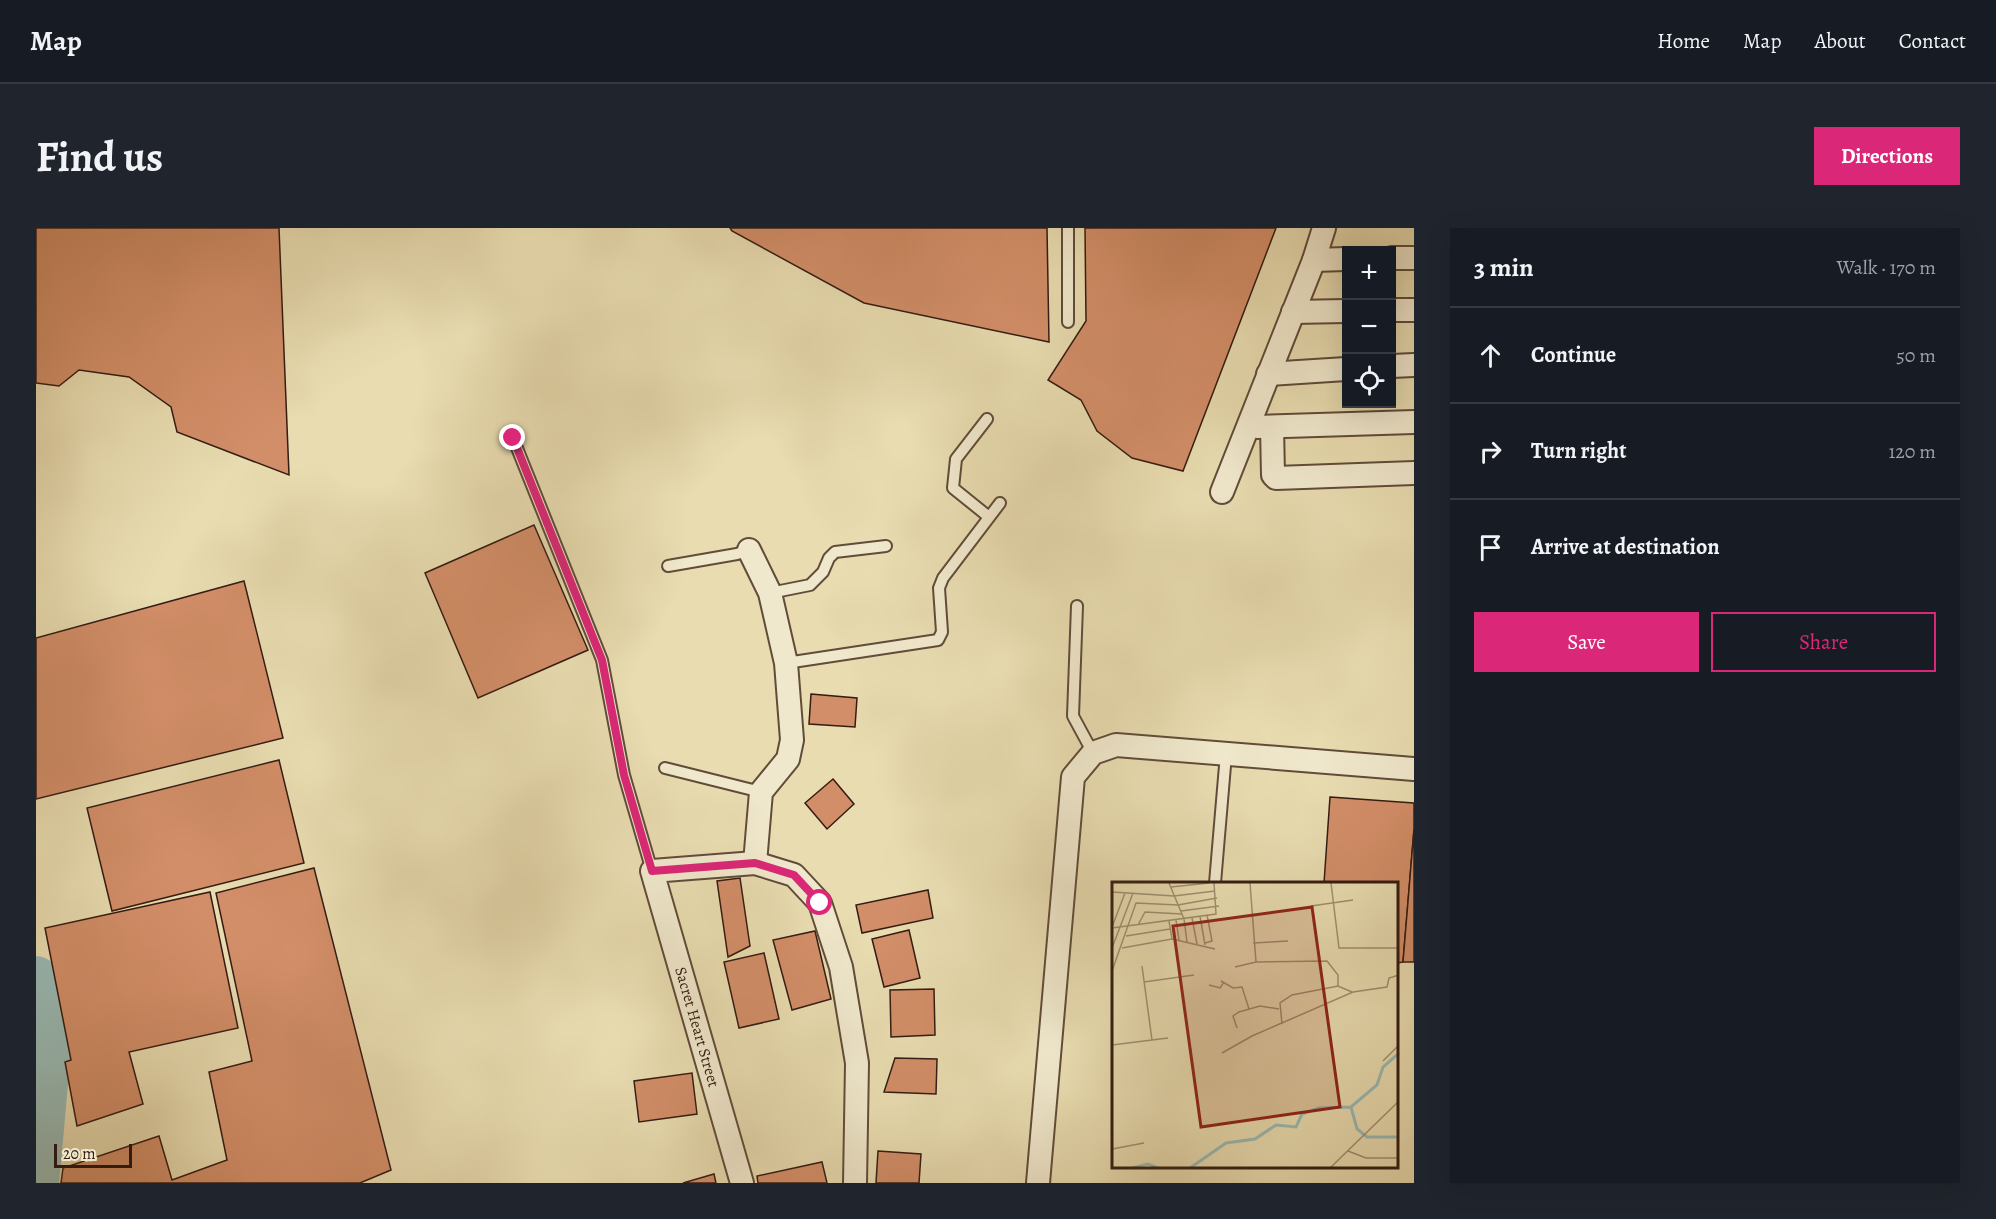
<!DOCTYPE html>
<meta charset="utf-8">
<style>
:root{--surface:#171b24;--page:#20242c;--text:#f1f3f6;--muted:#9ea1a6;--line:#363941;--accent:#db2777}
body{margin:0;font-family:Alegreya,serif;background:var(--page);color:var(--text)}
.controls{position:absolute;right:18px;top:18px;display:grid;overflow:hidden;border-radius:0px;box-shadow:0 6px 24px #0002}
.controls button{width:54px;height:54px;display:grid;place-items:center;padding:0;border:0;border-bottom:2px solid var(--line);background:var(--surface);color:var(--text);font:30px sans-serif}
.scale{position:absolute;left:18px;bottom:15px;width:78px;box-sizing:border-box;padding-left:6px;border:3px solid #341c13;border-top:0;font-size:16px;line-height:21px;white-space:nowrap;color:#341c13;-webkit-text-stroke:4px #f0e8cc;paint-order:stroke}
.stop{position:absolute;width:18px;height:18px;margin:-14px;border:4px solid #db2777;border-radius:50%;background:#fff}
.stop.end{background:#db2777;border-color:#fff;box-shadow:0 2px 6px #0008}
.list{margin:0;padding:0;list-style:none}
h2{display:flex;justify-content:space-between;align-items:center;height:78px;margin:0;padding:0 24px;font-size:26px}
h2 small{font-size:20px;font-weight:400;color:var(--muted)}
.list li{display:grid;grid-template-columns:39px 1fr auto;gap:18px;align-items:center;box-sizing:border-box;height:96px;padding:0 24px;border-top:2px solid var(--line)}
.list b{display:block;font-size:22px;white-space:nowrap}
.list em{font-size:20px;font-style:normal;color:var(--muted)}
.actions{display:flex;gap:12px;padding:18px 24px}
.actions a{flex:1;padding:14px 0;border:2px solid var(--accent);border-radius:0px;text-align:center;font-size:21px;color:var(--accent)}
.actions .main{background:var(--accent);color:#fff}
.icon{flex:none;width:33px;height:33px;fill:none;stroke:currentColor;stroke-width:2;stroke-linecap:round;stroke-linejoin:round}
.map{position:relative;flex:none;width:1378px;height:955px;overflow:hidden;border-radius:0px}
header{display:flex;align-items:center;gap:36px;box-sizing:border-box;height:84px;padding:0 30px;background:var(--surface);border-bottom:2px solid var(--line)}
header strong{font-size:28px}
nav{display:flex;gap:33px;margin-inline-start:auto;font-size:21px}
.intro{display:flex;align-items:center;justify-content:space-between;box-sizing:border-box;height:144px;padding:0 36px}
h1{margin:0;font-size:42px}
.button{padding:15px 27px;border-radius:0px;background:var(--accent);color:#fff;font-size:21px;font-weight:700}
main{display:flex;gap:36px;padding:0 36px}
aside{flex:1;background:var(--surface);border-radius:0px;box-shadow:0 6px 24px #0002}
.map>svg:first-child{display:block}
</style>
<header>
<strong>Map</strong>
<nav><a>Home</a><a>Map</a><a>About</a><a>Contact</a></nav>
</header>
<div class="intro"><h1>Find us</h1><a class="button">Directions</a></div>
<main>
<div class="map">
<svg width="1378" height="955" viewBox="0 0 1378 955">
<rect width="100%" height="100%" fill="#e8dcb0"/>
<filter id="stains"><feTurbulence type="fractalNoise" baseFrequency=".00333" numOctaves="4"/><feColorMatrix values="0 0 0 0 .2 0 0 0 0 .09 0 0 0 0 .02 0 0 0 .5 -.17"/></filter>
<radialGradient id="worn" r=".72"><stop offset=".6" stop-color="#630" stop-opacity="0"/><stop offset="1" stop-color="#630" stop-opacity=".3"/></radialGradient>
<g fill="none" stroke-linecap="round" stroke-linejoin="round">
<path stroke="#99bab4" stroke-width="46" d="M0,751L13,812L0,955"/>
</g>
<g fill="#d28e68" stroke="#341c13" stroke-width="1.5">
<path d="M0,0H243L253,247L141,204L135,179L93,149L43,142L23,158L0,155Z"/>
<path d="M694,0H1011L1013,114L828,75L696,3Z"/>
<path d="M1049,0H1240L1147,243L1096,230L1061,203L1045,172L1012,152L1050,93Z"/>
<path d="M498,297L552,422L442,470L389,345Z"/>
<path d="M208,353L247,510L0,571V410Z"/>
<path d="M775,466L821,470L819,499L773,496Z"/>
<path d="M243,532L268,635L76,683L51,580Z"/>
<path d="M797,551L818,576L791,601L769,575Z"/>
<path d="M1294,569L1378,575V601L1367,734L1362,735V655H1288Z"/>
<path d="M1378,601V734H1367Z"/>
<path d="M278,640L355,942L324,955H25L27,940L123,908L136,952L191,932L173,844L216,833L180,665Z"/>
<path d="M704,650L714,718L692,729L681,653Z"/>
<path d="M892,662L897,690L826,705L820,677Z"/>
<path d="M174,664L202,800L93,824L107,876L41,898L29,834L35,832L9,700Z"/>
<path d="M873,702L884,750L848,759L836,711Z"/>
<path d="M779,703L795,771L756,782L737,712Z"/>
<path d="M728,725L743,791L703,800L688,734Z"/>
<path d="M898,761L899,807L855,809L854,762Z"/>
<path d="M859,830L901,831L900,866L848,864Z"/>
<path d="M656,845L661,886L603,894L598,853Z"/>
<path d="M842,923L885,926L883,955H840Z"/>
<path d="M786,934L791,955H722L721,948Z"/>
<path d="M678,946L680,955H647Z"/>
</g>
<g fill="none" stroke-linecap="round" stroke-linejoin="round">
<g stroke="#614c3a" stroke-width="14">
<g id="lane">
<path d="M1032,0V94"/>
<path d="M951,191L920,231L917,260L953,289"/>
<path d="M477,210L566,432L588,547L616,643"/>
<path d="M632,338L701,326L713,322"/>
<path d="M734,365L774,357L787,344L793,330L799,324L850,318"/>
<path d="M1041,378L1037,488L1057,525"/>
<path d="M750,435L902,412L906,404L903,360L907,350L964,275"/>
<path d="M629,540L725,564"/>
<path d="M1179,655L1190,526"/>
</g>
</g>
<g stroke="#614c3a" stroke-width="26">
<g id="street">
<path d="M1356,30H1378"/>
<path d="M1278,32L1310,31"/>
<path d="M1356,82H1378"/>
<path d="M1257,84L1310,83"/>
<path d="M1356,138L1378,137"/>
<path d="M1232,146L1310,141"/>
<path d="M1221,199L1378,194"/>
<path d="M1236,199L1237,247L1240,250L1378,245"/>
<path d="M1186,264L1278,32L1288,0"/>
<path d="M713,322L734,365L750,435L756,512L752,531L725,564L719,635"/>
<path d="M706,955L616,643L719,635L758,647L784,675L805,739L821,835L819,955"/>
<path d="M1002,955L1037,549L1057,525L1080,517L1378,541"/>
</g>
</g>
<use href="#lane" stroke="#f0e8cc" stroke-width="10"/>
<use href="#street" stroke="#f0e8cc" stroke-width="22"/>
</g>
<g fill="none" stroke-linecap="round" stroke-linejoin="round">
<path stroke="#db2777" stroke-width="8" d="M477,210L566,432L588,547L616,643L719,635L758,647L784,675"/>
</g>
<g text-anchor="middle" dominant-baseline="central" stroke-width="4.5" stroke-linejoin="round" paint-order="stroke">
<g font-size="16" fill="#341c13" stroke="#f0e8cc">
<text transform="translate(661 799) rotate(74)">Sacret Heart Street</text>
</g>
</g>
<g transform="translate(1076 654)">
<rect width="286" height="286" fill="#e8dcb0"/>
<path fill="none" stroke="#99bab4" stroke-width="3" d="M239,225L245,247L255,255H287M20,286L36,282L46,286M78,286L114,261L143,257L164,243L184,245L190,232L207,226L239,225L265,203L271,185L287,171"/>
<path fill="none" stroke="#a08f71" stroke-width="1.5" d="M57,1L72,37L75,60M138,1L144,80L215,79L226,93V104M219,1L227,66H287M59,5L97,1M0,10L62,14L103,9M199,24L241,18M69,29L107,24M88,34L93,63M80,36L85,62M64,38L67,58M57,39L60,57M26,43L33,30L70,32M0,45L13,11M0,46L104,32L102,1M14,54L58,47M93,61L100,59L95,33M141,61L176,59M0,66L21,11M10,66L60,57L103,67M30,84L40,158M123,85L144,80M0,89L24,21L66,23L105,16M109,99L121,106L130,105L137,127M32,100L82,93M97,103L108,106L112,100M170,142L168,121L180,113L226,104L240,110M125,146L121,134L127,130L148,124L167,127M0,163L56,156M110,171L140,154L241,110L275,105L277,96L287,93M271,179L287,163M0,267L32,261M236,269L254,276H287M218,286L287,219"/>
<path fill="#8f2418" fill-opacity="0.15" stroke="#8f2418" stroke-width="3" d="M200,25L228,225L89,245L61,44Z"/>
<rect width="286" height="286" fill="none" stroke="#341c13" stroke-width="3"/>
</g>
<rect width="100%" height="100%" filter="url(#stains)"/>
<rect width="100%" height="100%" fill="url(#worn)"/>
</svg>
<div class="controls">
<button>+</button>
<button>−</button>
<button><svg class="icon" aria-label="locate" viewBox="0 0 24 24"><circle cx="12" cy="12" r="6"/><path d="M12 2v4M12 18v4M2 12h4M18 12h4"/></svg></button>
</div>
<div class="scale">20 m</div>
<div class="stop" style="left:784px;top:675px"></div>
<div class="stop end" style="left:477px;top:210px"></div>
</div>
<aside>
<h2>3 min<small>Walk · 170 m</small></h2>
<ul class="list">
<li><svg class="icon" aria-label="ahead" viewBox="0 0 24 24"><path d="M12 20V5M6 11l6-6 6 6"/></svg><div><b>Continue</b></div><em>50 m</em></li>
<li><svg class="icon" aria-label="right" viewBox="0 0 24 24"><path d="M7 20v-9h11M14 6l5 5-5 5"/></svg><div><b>Turn right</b></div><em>120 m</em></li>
<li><svg class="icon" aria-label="arrive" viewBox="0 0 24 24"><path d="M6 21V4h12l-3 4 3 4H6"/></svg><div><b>Arrive at destination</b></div></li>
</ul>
<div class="actions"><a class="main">Save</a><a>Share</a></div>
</aside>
</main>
